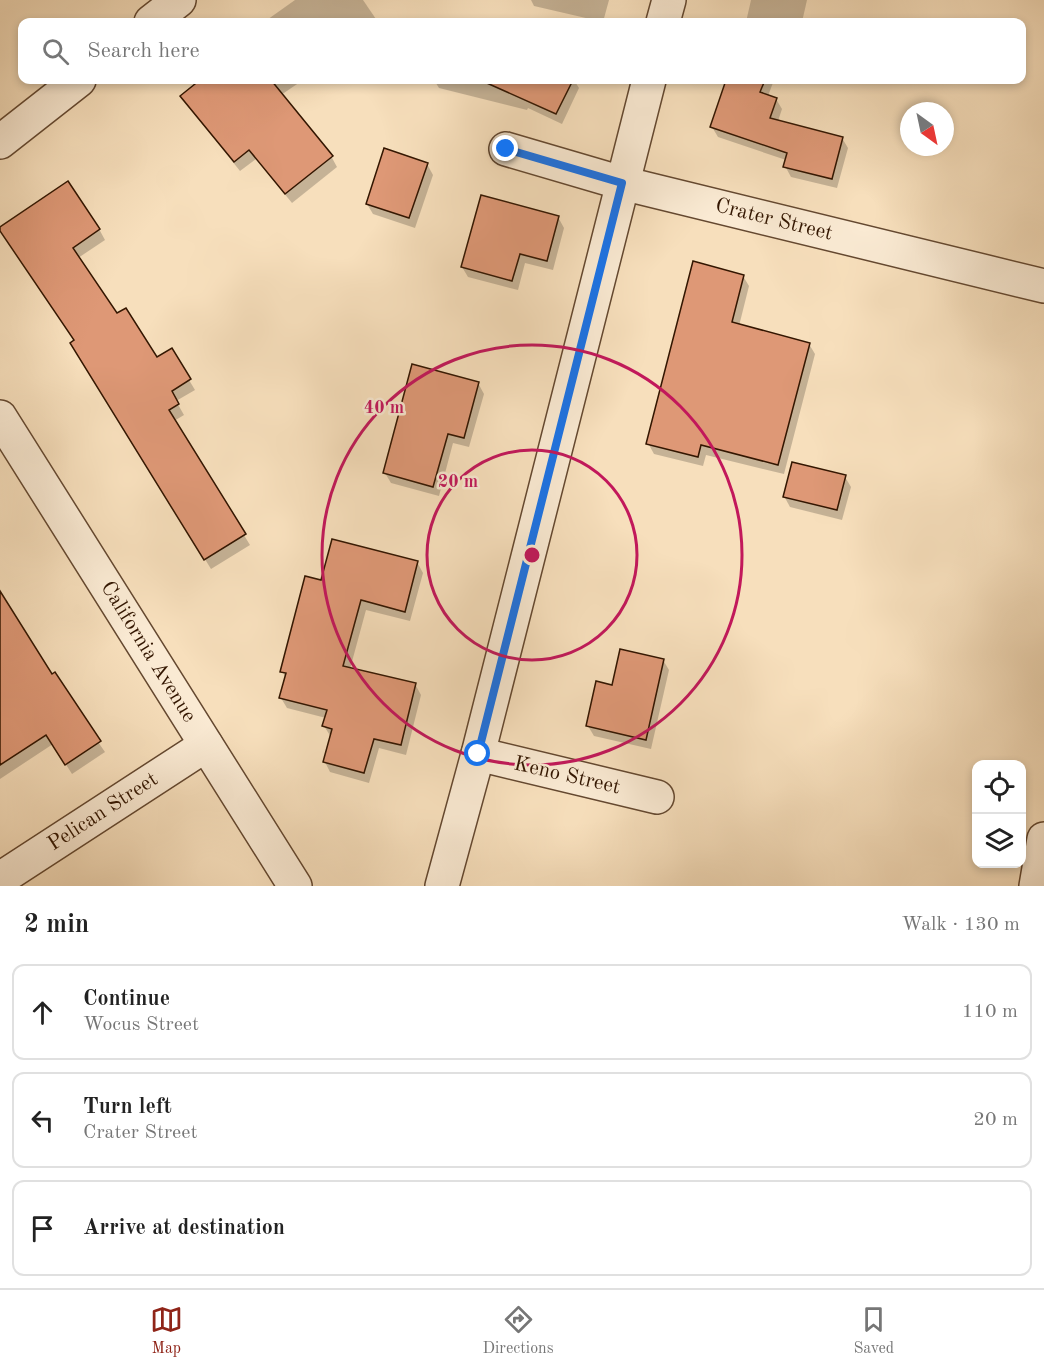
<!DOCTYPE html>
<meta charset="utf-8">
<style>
:root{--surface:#fff;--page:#f6f6f6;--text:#222;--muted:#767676;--line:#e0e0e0;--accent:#8f2418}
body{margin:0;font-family:"Old Standard TT",serif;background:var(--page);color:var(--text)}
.controls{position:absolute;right:18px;bottom:18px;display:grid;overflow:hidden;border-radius:12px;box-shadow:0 3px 9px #0003}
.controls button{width:54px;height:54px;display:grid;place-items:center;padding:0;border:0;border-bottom:2px solid var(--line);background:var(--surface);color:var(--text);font:30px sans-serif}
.compass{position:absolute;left:900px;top:102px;width:54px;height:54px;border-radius:50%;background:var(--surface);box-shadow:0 3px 9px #0003;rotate:147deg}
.stop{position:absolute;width:18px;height:18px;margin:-14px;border:4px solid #1a73e8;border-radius:50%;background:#fff}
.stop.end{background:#1a73e8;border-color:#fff;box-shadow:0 2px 6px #0008}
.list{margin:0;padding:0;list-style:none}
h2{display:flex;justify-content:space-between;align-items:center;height:78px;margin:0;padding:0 24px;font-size:26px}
h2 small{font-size:20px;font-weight:400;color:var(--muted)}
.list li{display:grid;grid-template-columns:39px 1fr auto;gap:18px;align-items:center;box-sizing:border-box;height:96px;margin:0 12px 12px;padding:0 12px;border:2px solid var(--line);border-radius:12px}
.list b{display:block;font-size:22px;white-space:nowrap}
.list p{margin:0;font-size:20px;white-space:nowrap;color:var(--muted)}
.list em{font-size:20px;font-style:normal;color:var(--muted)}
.icon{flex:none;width:33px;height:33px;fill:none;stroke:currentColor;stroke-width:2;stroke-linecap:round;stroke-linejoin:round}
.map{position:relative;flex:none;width:1044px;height:886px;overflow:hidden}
.search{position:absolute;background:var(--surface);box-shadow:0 3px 9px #0003;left:18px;right:18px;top:18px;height:66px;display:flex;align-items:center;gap:15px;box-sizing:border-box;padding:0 21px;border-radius:12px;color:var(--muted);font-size:22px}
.sheet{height:402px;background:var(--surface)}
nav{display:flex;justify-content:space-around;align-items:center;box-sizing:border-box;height:84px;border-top:2px solid var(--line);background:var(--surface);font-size:16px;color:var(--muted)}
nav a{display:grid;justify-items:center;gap:3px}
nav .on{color:var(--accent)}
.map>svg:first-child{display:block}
</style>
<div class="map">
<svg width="1044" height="886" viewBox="0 0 1044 886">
<rect width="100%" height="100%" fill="#f7dfbc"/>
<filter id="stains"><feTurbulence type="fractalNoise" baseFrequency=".00333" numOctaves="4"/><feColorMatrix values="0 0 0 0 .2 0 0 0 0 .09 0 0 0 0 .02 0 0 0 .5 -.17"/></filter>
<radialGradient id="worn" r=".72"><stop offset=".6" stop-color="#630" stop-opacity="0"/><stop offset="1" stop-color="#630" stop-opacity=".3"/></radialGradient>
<g fill="#0003">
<path d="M295,0H363L378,22H264Z"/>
<path d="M531,0H609L603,22L534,6Z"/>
<path d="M751,0H807L802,22H746Z"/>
<path d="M202,80H226L233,88L242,80H303L281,95L331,156L337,167L292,203L256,159L240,171L188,106L182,96Z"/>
<path d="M434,80H574L579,88L562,124L528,108L527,110L439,88Z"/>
<path d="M728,80H774L768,96L776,99L782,109L778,121L842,138L848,148L837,188L791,177L785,166L786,160L718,137L712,127Z"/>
<path d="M427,164L433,175L415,228L373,214L367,204Z"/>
<path d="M558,217L564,228L553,270L525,263L518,290L468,277L462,267Z"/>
<path d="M99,229L105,240L78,258L117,315L156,359L171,350L195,390L176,401L184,415L174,421L250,545L211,569L78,353L75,341L6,239Z"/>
<path d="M743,276L749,286L739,326L809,344L815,354L784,474L706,455L703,466L654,454L648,443Z"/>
<path d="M478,383L484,394L469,447L453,443L439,496L391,483L385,473Z"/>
<path d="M845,477L851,487L842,520L790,507L784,496Z"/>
<path d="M417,562L423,573L410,621L366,610L350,669L415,684L421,695L406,755L379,748L369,783L330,772L325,762L331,737L324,726L326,718L287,708L281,698L286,678L282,671L323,582Z"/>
<path d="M0,594L52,676L105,752L72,774L53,744L0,779Z"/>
<path d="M663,660L669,670L651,749L594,736L588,726L613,686Z"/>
</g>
<g fill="#de9876" stroke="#331601" stroke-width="1.5">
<path d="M200,80H271L333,156L285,194L249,150L234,162L180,96Z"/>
<path d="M480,80H573L556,114Z"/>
<path d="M726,80H765L760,92L777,98L770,118L843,137L832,179L783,167L787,153L710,127Z"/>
<path d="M384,148L428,163L409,218L366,204Z"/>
<path d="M68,181L100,229L73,248L117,313L126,308L157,357L172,348L191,379L172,391L179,404L169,410L246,534L204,560L70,343L74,340L0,231V227Z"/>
<path d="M481,195L559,216L547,261L520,254L512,281L461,267Z"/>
<path d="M693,261L744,275L732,322L810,343L778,465L701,445L698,457L646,444Z"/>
<path d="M412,364L479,382L464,438L448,434L433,487L383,473Z"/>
<path d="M792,462L846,475L837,510L783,497Z"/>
<path d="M332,539L418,561L405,612L361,600L343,666L416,683L401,745L374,739L364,773L323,762L332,729L322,726L327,710L279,698L286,673L280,672L305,576L321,580Z"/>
<path d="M0,591L52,674L55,672L101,741L65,765L46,735L0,765Z"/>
<path d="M620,649L664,659L646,740L586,726L596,681L612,685Z"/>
</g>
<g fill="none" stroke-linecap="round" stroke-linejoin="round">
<g stroke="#644830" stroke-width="36">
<g id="minor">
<path d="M151,22L179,0"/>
<path d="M663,22L669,0"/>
<path d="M0,142L79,80"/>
<path d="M506,149L622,183L1044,286"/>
<path d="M0,417L295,886"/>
<path d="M478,754L657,797"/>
<path d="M0,879L206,745"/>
<path d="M442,886L478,754L649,80"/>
<path d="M1036,886L1044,839"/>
</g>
</g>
<use href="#minor" stroke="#faead3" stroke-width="33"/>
</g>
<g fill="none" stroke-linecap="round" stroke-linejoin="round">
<path stroke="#1a73e8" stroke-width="8" d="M478,754L622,183L506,149"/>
</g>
<g fill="none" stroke="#c2185b" stroke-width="3">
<circle cx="532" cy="555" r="105"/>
<circle cx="532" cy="555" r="210"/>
</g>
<g text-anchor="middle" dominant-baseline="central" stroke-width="5" stroke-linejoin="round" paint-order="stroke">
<g font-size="21" fill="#331601" stroke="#faead3">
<text transform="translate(774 220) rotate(14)">Crater Street</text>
<text transform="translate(148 652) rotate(58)">California Avenue</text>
<text transform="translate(567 776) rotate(13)">Keno Street</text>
<text transform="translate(103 812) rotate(-33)">Pelican Street</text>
</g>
</g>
<circle cx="532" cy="555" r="9" fill="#c2185b" stroke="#faead3" stroke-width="3"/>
<g font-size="18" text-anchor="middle" font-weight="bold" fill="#c2185b" stroke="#faead3" stroke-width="5" stroke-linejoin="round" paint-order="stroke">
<text x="384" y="413">40 m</text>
<text x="458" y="487">20 m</text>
</g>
<rect width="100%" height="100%" filter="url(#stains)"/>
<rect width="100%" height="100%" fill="url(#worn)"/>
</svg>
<div class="controls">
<button><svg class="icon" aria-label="locate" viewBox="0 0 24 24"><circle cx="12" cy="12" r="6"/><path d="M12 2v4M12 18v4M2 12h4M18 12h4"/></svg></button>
<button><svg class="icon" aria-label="layers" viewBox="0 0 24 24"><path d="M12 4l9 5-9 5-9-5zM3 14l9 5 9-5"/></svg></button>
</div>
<svg class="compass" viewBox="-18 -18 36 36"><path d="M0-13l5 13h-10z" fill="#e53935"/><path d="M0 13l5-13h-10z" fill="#767676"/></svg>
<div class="stop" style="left:478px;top:754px"></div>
<div class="stop end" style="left:506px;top:149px"></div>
<div class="search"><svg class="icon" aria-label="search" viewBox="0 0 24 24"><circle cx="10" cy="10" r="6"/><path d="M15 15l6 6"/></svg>Search here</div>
</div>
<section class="sheet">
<h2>2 min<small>Walk · 130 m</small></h2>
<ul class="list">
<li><svg class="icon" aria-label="ahead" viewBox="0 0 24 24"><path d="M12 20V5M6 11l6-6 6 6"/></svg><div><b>Continue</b><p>Wocus Street</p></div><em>110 m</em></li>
<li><svg class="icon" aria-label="left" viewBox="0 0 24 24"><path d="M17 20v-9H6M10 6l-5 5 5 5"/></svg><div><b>Turn left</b><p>Crater Street</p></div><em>20 m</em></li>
<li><svg class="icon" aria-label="arrive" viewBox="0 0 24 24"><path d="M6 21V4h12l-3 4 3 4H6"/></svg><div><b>Arrive at destination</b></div></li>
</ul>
</section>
<nav>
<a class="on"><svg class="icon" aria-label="map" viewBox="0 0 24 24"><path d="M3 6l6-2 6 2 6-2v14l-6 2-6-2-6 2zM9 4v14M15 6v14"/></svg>Map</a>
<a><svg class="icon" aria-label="directions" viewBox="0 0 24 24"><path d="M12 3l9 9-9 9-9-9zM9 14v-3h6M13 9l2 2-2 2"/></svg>Directions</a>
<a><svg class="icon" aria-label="saved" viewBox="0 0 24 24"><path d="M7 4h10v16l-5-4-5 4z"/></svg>Saved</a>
</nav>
